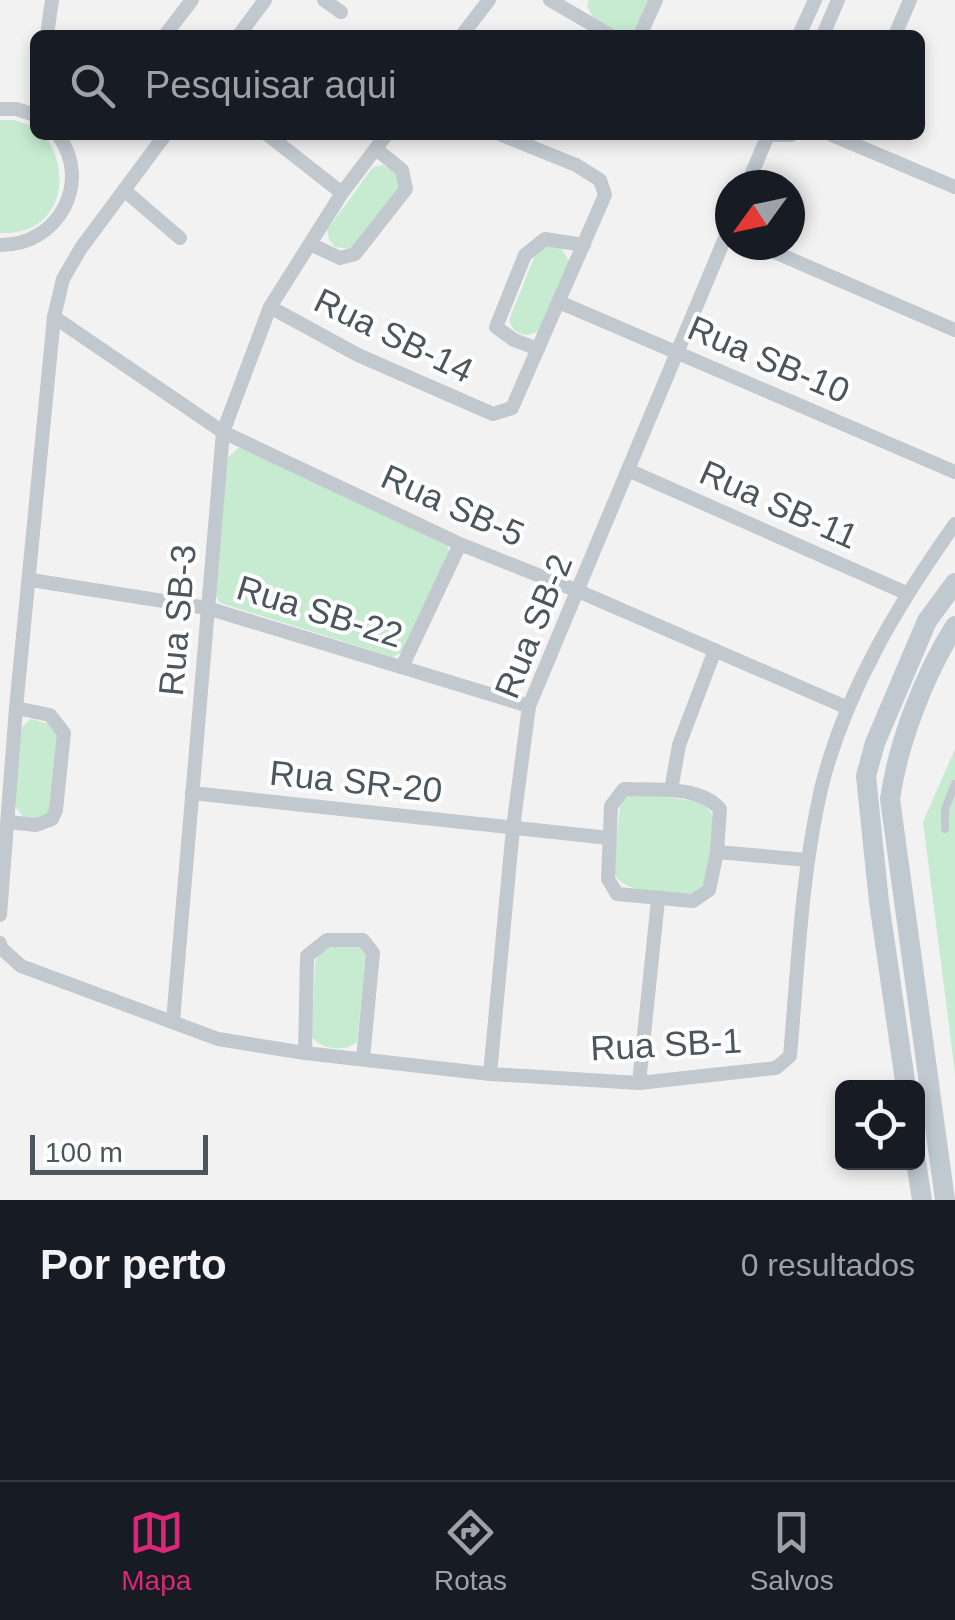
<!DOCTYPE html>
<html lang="pt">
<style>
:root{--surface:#171b24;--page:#242831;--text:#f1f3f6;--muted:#9ea1a6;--line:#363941;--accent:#db2777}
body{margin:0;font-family:Helvetica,sans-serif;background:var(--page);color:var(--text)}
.controls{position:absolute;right:30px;bottom:30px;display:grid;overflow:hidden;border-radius:15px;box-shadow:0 5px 15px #0003}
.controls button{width:90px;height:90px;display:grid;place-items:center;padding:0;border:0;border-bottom:2px solid var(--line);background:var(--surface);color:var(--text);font:50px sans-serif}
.compass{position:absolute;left:715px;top:170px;width:90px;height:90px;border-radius:50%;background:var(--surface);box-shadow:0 5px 15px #0003;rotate:237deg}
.scale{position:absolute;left:30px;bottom:25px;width:178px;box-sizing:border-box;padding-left:10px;border:5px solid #4b565d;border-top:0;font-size:28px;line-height:35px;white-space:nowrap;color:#4b565d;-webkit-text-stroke:8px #fff;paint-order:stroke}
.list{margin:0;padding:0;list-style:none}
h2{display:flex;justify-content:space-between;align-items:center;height:130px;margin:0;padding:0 40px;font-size:42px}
h2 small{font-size:32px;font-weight:400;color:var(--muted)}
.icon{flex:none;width:55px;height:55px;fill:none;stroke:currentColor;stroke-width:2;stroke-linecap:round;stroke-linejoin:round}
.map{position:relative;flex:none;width:955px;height:1200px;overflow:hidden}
.search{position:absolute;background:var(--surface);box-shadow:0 5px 15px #0003;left:30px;right:30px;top:30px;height:110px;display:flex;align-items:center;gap:25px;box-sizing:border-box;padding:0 35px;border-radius:15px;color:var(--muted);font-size:38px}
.sheet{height:280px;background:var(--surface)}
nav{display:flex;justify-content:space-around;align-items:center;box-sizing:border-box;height:140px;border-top:2px solid var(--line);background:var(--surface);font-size:28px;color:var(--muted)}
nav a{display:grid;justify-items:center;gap:5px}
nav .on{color:var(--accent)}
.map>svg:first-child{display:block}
</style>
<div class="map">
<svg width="955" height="1200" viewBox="0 0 955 1200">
<rect width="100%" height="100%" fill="#f3f2f2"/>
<g fill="#c6ebd1">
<path d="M589,0H651L635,31L622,34L593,17L587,6Z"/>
<path d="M0,120H14L32,126L35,135L47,138C74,181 57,236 0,233Z"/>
<path d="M383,165L397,174L399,189L351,249L335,247L329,239L327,230L373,167Z"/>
<path d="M548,245L562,249L569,261L540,330C527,339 514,335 509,320L536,253Z"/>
<path d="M241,446L448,546L449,552L401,653L393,657L220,603L215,595L228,457Z"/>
<path d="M31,719L50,724L58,734L53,812L45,821L23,817L13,803L21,728Z"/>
<path d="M955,749V1073L923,822Z"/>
<path d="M635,793L703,802L713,816C711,841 715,879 694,894C669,891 625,897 613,872L620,806L626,798Z"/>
<path d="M330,944L359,947L366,955L357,1042C346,1052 321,1050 312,1037L315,963L318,954Z"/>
</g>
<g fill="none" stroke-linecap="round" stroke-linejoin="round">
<path stroke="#c1c9ce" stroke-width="8" d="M945,829V809L955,784"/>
<g stroke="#c1c9ce" stroke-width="14">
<path d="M324,0L341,12"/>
<path d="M550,0L610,35"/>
<path d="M47,35L52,0"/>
<path d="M165,35L192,0"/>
<path d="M239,35L265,0"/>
<path d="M462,35L489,0"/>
<path d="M640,35L656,0"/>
<path d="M799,35L815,0"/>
<path d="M823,35L838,0"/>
<path d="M895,35L910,0"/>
<path d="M0,109H16L35,115"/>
<path d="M268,135L342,193"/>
<path d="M770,135H791"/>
<path d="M832,135L955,187"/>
<path d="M747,185L768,135"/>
<path d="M124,190L180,238"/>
<path d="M310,244L340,258L355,254L406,189L402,170L376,149"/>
<path d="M0,245C58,246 93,182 58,135"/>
<path d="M758,245L955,330"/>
<path d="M559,302L955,472"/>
<path d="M270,307L358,355L493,414L512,408L605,195L600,180L576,165L502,135"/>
<path d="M54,317L223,432L460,544L578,591L848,708"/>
<path d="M538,349L514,340L496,327L525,255L545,239L584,245"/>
<path d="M628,470L906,593"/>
<path d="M31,580L207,608L529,706"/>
<path d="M402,667L460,544"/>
<path d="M624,789C654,790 699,785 720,809L717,852L709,890L693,901L617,894L608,879L611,806Z"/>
<path d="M671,790L679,745L715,650"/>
<path d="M192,793L609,838"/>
<path d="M8,822L36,825L52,819L56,810L64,733L50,715L16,708"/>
<path d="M717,852L808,860"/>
<path d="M0,915L16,708L54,317L63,279L81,248L165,135"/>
<path d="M0,943L1,948L21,966L218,1039L305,1053L490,1074L639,1083L776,1068L790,1056C798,967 801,876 821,789C845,692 898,604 955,524"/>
<path d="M173,1021L223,432L270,307L342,193L386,135"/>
<path d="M305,1053L307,956L327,940H363L373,953L363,1059"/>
<path d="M490,1074L513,828L529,706L730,226"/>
<path d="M639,1083L658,900"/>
</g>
<g stroke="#c0c9d0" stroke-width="20">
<path d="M906,1088L879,902L866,776L875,743L927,621L955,583"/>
<path d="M916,1162L922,1200"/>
<path d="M945,1200L890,799C898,743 924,675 955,626"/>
</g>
</g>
<g text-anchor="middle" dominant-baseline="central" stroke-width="8" stroke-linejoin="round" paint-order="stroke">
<g font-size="35" fill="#4b565d" stroke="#fff">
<text transform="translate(394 335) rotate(26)">Rua SB-14</text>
<text transform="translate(769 359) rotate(23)">Rua SB-10</text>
<text transform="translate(779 504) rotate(24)">Rua SB-11</text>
<text transform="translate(453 505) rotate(24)">Rua SB-5</text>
<text transform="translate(320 611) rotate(17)">Rua SB-22</text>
<text transform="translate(177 620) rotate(-85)">Rua SB-3</text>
<text transform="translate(533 626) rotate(-68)">Rua SB-2</text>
<text transform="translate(356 781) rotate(6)">Rua SR-20</text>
<text transform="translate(666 1044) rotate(-3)">Rua SB-1</text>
</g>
</g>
</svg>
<div class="controls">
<button><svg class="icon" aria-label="locate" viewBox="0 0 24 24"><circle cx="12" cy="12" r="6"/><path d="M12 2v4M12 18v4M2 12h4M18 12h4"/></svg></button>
</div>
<svg class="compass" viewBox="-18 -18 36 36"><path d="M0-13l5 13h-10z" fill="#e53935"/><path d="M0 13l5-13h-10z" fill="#9ea1a6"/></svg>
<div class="scale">100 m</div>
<div class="search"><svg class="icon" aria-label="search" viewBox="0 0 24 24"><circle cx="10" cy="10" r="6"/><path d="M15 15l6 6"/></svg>Pesquisar aqui</div>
</div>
<section class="sheet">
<h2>Por perto<small>0 resultados</small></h2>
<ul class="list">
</ul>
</section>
<nav>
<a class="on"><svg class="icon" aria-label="map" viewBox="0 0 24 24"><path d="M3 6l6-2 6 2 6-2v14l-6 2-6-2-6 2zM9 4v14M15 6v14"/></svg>Mapa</a>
<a><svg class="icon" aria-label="directions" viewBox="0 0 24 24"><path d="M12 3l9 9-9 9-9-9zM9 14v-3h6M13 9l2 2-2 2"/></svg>Rotas</a>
<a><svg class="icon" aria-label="saved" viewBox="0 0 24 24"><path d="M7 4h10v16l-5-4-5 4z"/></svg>Salvos</a>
</nav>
